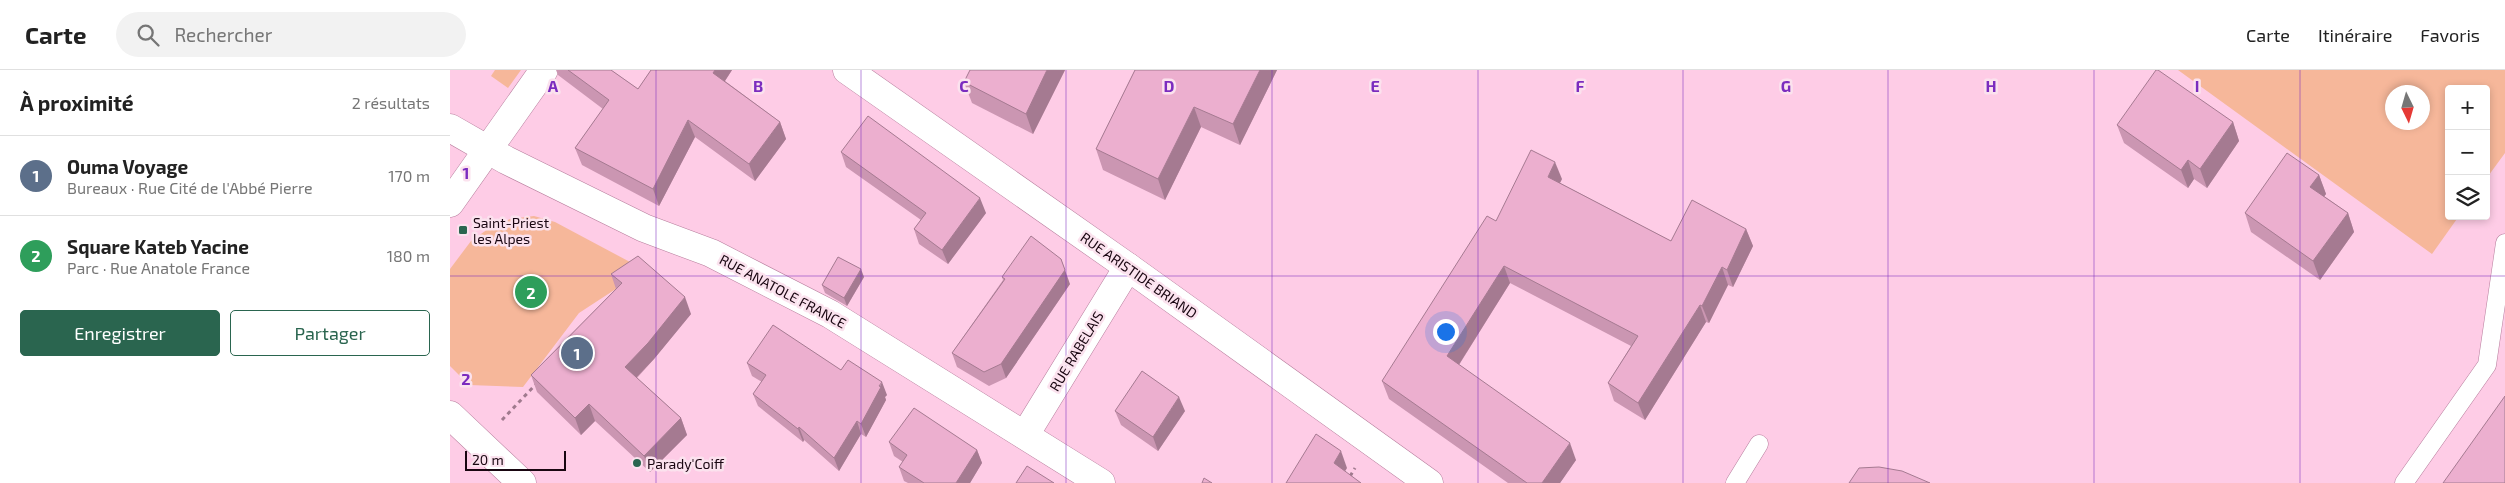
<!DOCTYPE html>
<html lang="fr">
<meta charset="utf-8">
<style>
:root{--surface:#fff;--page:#f2f2f2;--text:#222;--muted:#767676;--line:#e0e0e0;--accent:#2a654f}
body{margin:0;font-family:"Exo 2",sans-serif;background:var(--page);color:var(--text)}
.controls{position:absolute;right:15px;top:15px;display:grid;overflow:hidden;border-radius:5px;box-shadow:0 2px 8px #0003}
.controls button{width:45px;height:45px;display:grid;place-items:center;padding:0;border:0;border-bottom:1px solid var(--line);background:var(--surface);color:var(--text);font:25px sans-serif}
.compass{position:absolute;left:1935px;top:15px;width:45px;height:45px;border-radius:50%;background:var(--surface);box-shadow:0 2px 8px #0003;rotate:175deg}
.scale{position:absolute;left:15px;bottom:12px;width:101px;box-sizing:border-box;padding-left:5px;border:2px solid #190611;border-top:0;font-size:14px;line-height:18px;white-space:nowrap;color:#190611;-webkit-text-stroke:4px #fbe2ee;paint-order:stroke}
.you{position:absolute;left:995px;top:261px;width:18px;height:18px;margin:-12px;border:4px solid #fff;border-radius:50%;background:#1a73e8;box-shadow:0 0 0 8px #1a73e833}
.badge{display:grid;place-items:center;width:32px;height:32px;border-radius:50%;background:var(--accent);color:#fff;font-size:16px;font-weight:700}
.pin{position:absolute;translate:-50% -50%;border:2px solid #fff;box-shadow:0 1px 5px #0006}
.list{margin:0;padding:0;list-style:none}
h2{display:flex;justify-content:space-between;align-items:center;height:65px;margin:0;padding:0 20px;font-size:21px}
h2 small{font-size:16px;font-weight:400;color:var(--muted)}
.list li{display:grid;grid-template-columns:32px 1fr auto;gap:15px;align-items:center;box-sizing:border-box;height:80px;padding:0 20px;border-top:1px solid var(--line)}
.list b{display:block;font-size:19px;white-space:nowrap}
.list p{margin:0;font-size:16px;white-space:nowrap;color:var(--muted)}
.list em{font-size:16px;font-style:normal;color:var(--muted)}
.actions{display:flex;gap:10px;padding:15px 20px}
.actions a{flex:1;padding:11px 0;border:1px solid var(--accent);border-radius:5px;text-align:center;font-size:18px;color:var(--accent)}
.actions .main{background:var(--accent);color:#fff}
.icon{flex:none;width:28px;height:28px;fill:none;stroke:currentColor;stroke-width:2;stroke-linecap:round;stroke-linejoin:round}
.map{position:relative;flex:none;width:2055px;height:413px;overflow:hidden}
header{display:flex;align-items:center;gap:30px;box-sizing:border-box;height:70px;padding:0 25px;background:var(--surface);border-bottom:1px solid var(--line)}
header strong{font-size:24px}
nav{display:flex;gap:28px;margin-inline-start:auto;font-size:18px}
.search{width:350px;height:45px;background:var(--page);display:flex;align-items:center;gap:12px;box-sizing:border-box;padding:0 18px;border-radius:28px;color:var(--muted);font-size:19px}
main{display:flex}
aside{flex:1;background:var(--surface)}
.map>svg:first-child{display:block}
</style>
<header>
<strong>Carte</strong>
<div class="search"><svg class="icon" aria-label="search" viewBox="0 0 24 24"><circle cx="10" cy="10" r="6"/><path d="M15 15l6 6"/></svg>Rechercher</div>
<nav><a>Carte</a><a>Itinéraire</a><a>Favoris</a></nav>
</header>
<main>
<aside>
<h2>À proximité<small>2 résultats</small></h2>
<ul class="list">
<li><span class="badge" style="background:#5c6f8a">1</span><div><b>Ouma Voyage</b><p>Bureaux · Rue Cité de l'Abbé Pierre</p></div><em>170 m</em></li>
<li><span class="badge" style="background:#2e9e5b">2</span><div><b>Square Kateb Yacine</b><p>Parc · Rue Anatole France</p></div><em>180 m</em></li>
</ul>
<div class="actions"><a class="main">Enregistrer</a><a>Partager</a></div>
</aside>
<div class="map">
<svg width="2055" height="413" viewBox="0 0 2055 413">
<rect width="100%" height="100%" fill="#fecce6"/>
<g fill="#f6b79a" fill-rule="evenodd">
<path d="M45,0H71L58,18L41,6Z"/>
<path d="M1728,0H2055V83L2036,109V19H1999V146H2009L1982,184ZM1972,22V52H1942V22Z"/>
<path d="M84,146L105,152L195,200L129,243L73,317L19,315L0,296V199L21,171L38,159L60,149Z"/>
</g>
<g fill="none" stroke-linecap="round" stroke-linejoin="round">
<g stroke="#b77e9d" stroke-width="19">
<g id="service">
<path d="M1285,413L1309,374"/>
<path d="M1954,413L2037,295L2055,173"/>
</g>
</g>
<g stroke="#b77e9d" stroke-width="29">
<g id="minor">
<path d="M0,58L56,90L194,158L261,183L380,244L651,413"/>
<path d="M0,345L72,413"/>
<path d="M575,365L678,197"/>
</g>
</g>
<g stroke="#b77e9d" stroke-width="29">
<path id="secondary" d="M0,133L94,0"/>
</g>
<g stroke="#b77e9d" stroke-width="29">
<path id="primary" d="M397,0L678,197L979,413"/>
</g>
<g stroke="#a07a8e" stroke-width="3" stroke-dasharray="4 4" stroke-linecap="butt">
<path d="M52,350L87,313"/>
<path d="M896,413L905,398"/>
</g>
<use href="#service" stroke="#fff" stroke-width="18"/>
<use href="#minor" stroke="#fff" stroke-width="28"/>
<use href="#secondary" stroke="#fff" stroke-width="28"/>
<use href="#primary" stroke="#fff" stroke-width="28"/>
</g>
<g fill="#cb96b2">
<path d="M106,0H161L188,19L201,0H282L275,11L330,52L336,69L305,111L245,67L209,136L132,95L125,78L153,39L108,5Z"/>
<path d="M615,0L583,64L522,33L514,12Z"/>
<path d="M685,0H827L790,75L751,57L715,130L653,100L646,79Z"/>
<path d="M1783,52L1789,71L1757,118L1744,109L1738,118L1674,73L1667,55Z"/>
<path d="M391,82L536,143L498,194L469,174L464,159L471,150L396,97Z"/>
<path d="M1869,105L1876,124L1874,126L1898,143L1904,162L1870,210L1801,162L1795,143Z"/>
<path d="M1112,109L1110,113L1221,171L1296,159L1303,176L1283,217L1278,215L1259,253L1256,252L1195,350L1164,331L1158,313L1181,276L1060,213L1009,295L1126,390L1110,413H1058L939,329L932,311L1046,151Z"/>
<path d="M161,204L241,244L204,289L187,308L231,348L237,365L200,402L145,351L131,365L87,322L81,305L166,219Z"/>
<path d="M414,207L397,236L375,223L372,215Z"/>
<path d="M552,207L620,214L556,308L539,316L507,297L502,283L553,210Z"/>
<path d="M297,293L391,300L437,325L435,327L436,330L416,367L411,364L389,401L354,370L353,372L308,336L303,324L312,312L302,306Z"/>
<path d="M665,341H735L708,381L671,355Z"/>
<path d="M439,372L527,380L532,393L520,413H458L454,411L449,397L453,392L444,386Z"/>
</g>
<g fill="#a57a91">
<path d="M265,0H282L269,20L263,3Z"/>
<path d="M597,0H615L583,64L576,44Z"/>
<path d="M810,0H827L790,75L783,54Z"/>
<path d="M744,37L751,57L715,130L708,109Z"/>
<path d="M238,50L245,67L209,136L203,119Z"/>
<path d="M330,52L336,69L305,111L299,94Z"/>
<path d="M1783,52L1789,71L1757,118L1750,99Z"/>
<path d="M1738,90L1744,109L1738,118L1731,100Z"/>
<path d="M1105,92L1112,109L1104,124L1098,107Z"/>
<path d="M1869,105L1876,124L1867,136L1860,117Z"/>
<path d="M530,128L536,143L498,194L492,180Z"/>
<path d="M1898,143L1904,162L1870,210L1863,191Z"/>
<path d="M1296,159L1303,176L1283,217L1277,200Z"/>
<path d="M611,189L620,214L556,308L551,294Z"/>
<path d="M1054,196L1060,213L1003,304L997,286Z"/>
<path d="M1272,197L1278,215L1259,253L1252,236Z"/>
<path d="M411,199L414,207L397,236L394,228Z"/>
<path d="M235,227L241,244L204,289L181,313L175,297Z"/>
<path d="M1250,235L1256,252L1195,350L1188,333Z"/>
<path d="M432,312L437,325L435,327L436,330L416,367L411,354Z"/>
<path d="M729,327L735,341L708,381L703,367Z"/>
<path d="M139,334L145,351L131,365L125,348Z"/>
<path d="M231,348L237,365L200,402L194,386Z"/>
<path d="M407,351L411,364L389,401L384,388Z"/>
<path d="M349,357L354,370L353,372L348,359Z"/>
<path d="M1120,373L1126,390L1110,413H1092Z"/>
<path d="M527,380L532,393L520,413H506Z"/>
<path d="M891,381L897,398L890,410L884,393Z"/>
</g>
<g fill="#ecafcf" stroke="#a57a91">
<path d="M118,0H161L188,19L201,0H265L263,3L330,52L299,94L238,50L203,119L125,78L159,30Z"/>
<path d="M520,0H597L576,44L514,12Z"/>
<path d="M685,0H810L783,54L744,37L708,109L646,79Z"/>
<path d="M1706,0H1708L1783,52L1750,99L1738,90L1731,100L1667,55Z"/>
<path d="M418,46L530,128L492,180L464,159L476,143L391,82Z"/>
<path d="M1081,80L1105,92L1098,107L1221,171L1242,130L1296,159L1277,200L1272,197L1252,236L1250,235L1188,333L1158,313L1188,266L1054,196L997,286L1120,373L1092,413H1077L932,311L1037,146L1046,151Z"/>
<path d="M1837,83L1869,105L1860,117L1898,143L1863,191L1795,143Z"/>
<path d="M581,166L611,189L615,200L551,294L534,302L502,283L555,209L552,207Z"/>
<path d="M188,186L235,227L198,273L175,297L231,348L194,386L139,334L125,348L81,305L172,213L161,204Z"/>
<path d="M388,187L411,199L394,228L372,215Z"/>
<path d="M323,255L391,300L398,290L432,312L429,316L431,317L411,354L407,351L384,388L349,357L348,359L303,324L316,305L297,293Z"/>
<path d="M692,301L729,327L703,367L665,341Z"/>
<path d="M2055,326V413H1993Z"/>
<path d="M464,338L527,380L506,413H474L449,397L457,385L439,372Z"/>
<path d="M866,364L891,381L884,393L911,413H836Z"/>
<path d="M577,396L604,413H566Z"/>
<path d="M1429,397L1452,401L1480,413H1399L1409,398Z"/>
<path d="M754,408L762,413H752Z"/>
</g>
<path fill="none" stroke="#7b2cbf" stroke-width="1" stroke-opacity="0.55" d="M206,0V413M411,0V413M616,0V413M822,0V413M1028,0V413M1233,0V413M1438,0V413M1644,0V413M1850,0V413M0,206H2055"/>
<g fill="#2a654f" stroke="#fbe2ee" stroke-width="2">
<rect x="8" y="155" width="10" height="10" rx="2.5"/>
<circle cx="187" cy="393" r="5"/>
</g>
<g text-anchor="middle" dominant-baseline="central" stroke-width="5" stroke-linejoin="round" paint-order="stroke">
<g font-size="14" fill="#190611" stroke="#fbe2ee" text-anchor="start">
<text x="23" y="152">Saint-Priest<tspan x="23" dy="16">les Alpes</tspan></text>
<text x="197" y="393">Parady'Coiff</text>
</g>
<g font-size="14" fill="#190611" stroke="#fbe2ee">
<text transform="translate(689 205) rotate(35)">RUE ARISTIDE BRIAND</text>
<text transform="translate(333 221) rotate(28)">RUE ANATOLE FRANCE</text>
<text transform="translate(626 281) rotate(-59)">RUE RABELAIS</text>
</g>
</g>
<g font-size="16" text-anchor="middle" font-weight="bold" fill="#7b2cbf" stroke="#fbe2ee" stroke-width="5" stroke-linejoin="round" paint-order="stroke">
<text x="103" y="22">A</text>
<text x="308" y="22">B</text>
<text x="514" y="22">C</text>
<text x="719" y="22">D</text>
<text x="925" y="22">E</text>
<text x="1130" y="22">F</text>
<text x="1336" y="22">G</text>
<text x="1541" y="22">H</text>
<text x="1747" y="22">I</text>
<text x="16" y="109">1</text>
<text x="16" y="315">2</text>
</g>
</svg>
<div class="controls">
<button>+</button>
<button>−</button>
<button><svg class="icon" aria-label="layers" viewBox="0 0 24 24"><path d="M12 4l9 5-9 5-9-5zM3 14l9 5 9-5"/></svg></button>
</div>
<svg class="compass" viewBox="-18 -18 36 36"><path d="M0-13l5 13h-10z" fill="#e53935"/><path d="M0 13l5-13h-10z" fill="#767676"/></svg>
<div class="scale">20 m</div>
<div class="you"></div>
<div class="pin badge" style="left:127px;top:283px;background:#5c6f8a">1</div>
<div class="pin badge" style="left:81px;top:222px;background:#2e9e5b">2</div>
</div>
</main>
